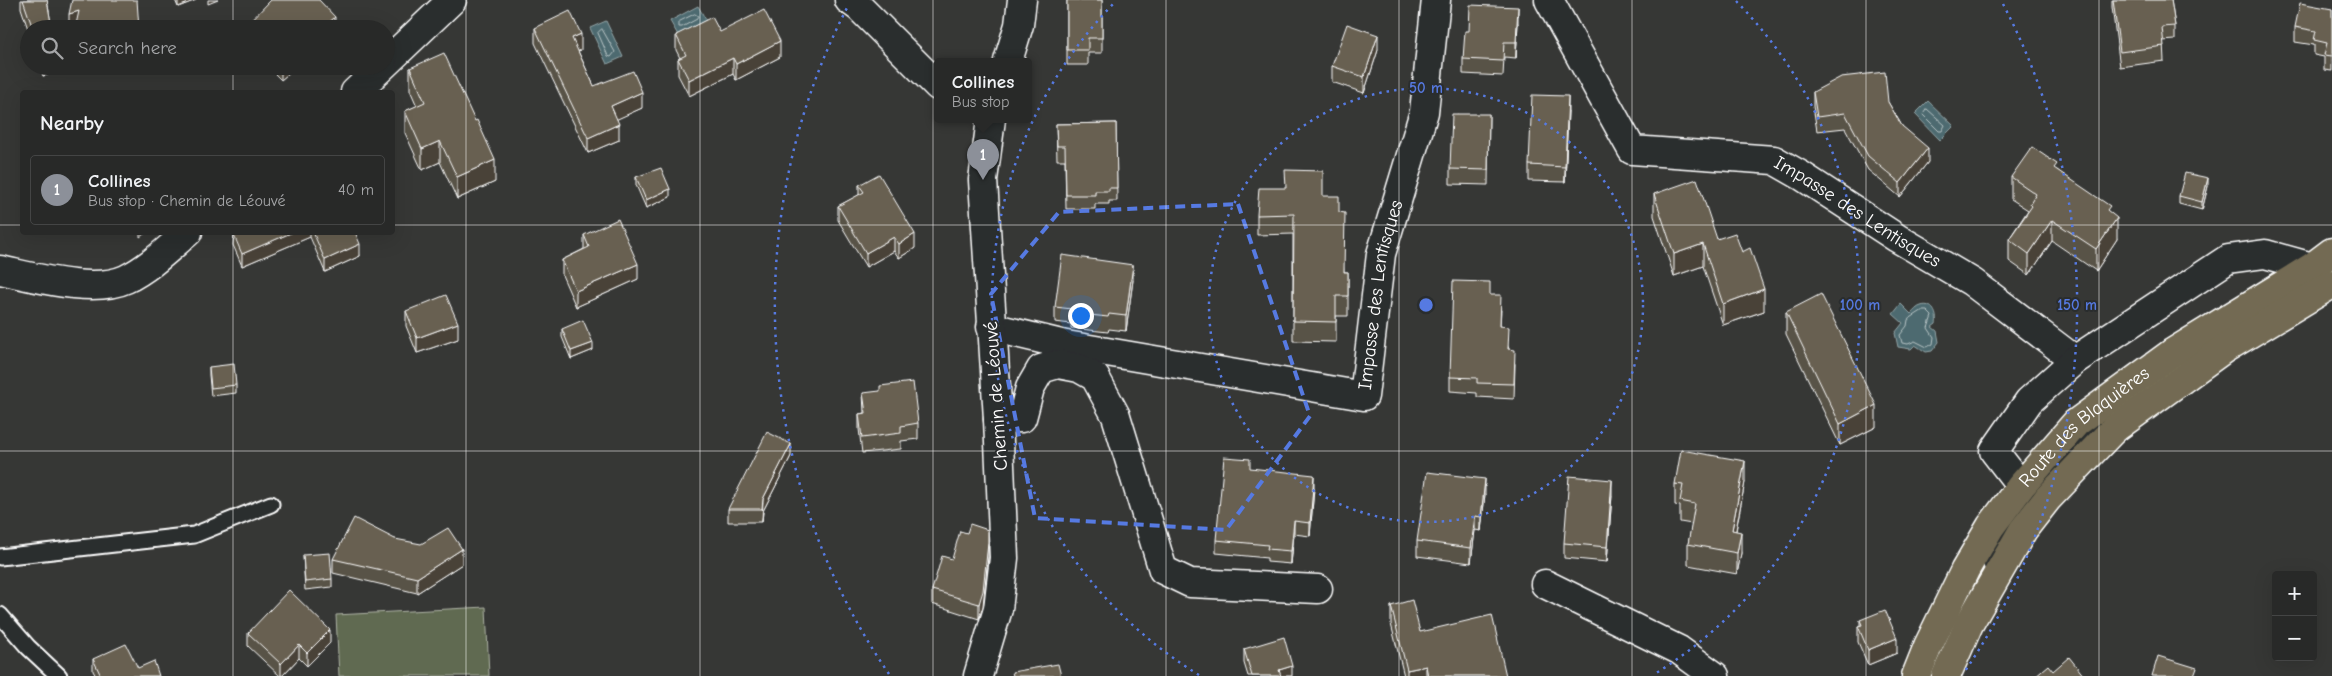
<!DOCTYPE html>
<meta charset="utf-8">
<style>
:root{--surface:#282928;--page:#303130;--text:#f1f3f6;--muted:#a5a6a8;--line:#444545;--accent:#8c9099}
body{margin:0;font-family:"Comic Neue",sans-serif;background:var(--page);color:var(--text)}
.controls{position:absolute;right:15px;bottom:15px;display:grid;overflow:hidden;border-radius:5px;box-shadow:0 5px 20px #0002}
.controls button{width:45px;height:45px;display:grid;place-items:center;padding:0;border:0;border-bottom:1px solid var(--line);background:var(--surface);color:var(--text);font:25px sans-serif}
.you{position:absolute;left:1080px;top:315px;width:18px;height:18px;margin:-12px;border:4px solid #fff;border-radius:50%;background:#1a73e8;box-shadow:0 0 0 8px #1a73e833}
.badge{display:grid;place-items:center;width:32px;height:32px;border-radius:50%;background:var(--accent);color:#fff;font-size:16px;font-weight:700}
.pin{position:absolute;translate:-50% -41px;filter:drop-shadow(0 1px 2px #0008)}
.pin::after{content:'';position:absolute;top:26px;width:18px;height:15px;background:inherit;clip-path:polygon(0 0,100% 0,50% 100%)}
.popup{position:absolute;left:934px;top:58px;width:98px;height:65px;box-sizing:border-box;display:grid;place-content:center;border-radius:5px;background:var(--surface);filter:drop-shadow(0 1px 4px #0005);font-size:16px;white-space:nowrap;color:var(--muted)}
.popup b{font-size:19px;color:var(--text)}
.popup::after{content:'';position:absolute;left:50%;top:100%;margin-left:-10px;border:10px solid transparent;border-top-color:var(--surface)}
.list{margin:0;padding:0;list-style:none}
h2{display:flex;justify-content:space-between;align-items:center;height:65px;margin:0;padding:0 20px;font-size:21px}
h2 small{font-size:16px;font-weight:400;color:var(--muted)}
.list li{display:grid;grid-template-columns:32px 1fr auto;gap:15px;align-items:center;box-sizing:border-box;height:70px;margin:0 10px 10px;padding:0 10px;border:1px solid var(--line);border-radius:5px}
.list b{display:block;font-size:19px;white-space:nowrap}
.list p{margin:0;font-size:16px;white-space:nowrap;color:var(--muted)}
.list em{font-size:16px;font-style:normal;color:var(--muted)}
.icon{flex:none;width:28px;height:28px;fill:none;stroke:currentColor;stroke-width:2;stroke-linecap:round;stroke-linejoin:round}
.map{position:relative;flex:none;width:2332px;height:676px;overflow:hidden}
.search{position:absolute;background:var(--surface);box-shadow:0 5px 20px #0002;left:20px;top:20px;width:375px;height:55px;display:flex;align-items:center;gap:12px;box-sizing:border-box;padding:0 18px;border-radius:28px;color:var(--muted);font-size:19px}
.panel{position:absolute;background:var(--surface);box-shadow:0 5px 20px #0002;left:20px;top:90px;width:375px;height:145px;border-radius:5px}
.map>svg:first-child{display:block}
</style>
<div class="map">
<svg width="2332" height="676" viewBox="0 0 2332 676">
<rect width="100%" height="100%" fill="#363735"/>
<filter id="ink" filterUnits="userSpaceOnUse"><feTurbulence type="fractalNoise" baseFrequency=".02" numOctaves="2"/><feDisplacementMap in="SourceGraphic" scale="10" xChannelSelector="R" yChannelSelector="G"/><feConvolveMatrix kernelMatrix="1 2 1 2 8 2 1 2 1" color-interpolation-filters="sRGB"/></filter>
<g filter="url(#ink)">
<path fill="#616b51" stroke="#b0b5a8" d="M486,607L489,676H339L336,615Z"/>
<g fill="#4d6b70" stroke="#94a6a9">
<path d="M698,6L706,20L678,35L670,21Z"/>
<path d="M606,21L623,57L607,64L590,28Z"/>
<path d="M1928,101L1954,126L1940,140L1915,114Z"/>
<path d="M1901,304L1911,314C1914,311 1917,307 1921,306C1933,302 1938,315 1936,324L1932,327L1937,331L1939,342L1932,351L1926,352L1915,345L1911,349L1898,347L1895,333L1903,323L1893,314Z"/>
</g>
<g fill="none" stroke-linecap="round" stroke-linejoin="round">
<g stroke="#b8c4c6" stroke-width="1">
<path d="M695,14L698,16L697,19L682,27H679V22Z"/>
<path d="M602,29L615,52L611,57L608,56L598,33Z"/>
<path d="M1927,109L1945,125L1942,131H1939L1923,115Z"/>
<path d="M1922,311H1927L1932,316L1928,328L1934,337L1933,344L1927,347L1915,341L1908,344L1902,343L1900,335L1907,326L1908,320Z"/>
</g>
<g stroke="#fff" stroke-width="19">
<g id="lane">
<path d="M0,557L194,535L271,504"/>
<path d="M0,615L28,647L59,676"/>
</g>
</g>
<g stroke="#fff" stroke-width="31">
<g id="street">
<path d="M849,0L860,8L938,86"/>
<path id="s1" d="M1549,0L1632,150L1774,160L1802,176L1897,238L1972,282L2075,360"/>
<path d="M1008,61L1019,25L1022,0"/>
<path d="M386,63L452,0"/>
<path d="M355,92L383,66"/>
<path d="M0,270C34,277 93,294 126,279C149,268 169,248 188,232"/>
<path id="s2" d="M991,327L1066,345L1364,396L1381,254L1424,112L1436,0"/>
<path d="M998,419L1022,418L1030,388L1041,369L1058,364L1079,368L1095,377L1116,416L1163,570L1190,583L1318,589"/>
<path d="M2025,485C2049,482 2076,447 2094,430L2114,429"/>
<path d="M1997,562L2019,497L2021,486L1994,451L2029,401L2075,360L2228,259L2265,254L2312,267"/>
<path d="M1545,584L1679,650L1715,676"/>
<path d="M978,676L998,609L1004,558L998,419L983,180L991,119"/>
</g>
</g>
<g stroke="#fff" stroke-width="31">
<g id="primary">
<path id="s3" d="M1916,676L1928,646L1965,570L1991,526L2021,486L2076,423L2172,353L2312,267L2332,252"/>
<path d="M1946,676L1969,624L2023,530L2048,498L2114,429L2224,349L2332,284"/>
</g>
</g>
<use href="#lane" stroke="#2a2d2e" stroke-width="15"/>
<use href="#street" stroke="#2a2d2e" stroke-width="28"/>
<use href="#primary" stroke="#736b52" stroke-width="28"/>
</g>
<g fill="#595346" stroke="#fff">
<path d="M21,0H47L52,29H29V32L21,8Z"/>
<path d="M175,0H196L178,7Z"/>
<path d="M1067,0H1102V53H1088V65H1067Z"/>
<path d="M2112,0H2171L2175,26V40L2163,41L2164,61L2120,67L2112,7Z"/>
<path d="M2332,9V71L2324,70V57L2314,55V45L2295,42V27Z"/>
<path d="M1518,23L1516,58L1504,57L1503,76L1463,74V59L1469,31Z"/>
<path d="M535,28L581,50L578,51L594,86L642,108L616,119L619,140L588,153L535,43Z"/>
<path d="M720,32L780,57L736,80L733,74L689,96L678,75V59L680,58L676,50V35Z"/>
<path d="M1378,50L1364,93L1332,82V66Z"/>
<path d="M40,66H58V72L43,76Z"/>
<path d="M267,66H297L281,80Z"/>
<path d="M410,68L495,182L457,199L440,162L422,170L405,133V111L417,106L410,90Z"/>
<path d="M1813,92L1888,102L1902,126L1928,162L1900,197L1868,170L1845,128L1817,131L1813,106Z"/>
<path d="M1568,111L1565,182L1529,181V165Z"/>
<path d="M1489,114L1488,185L1450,184V169Z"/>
<path d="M1116,123L1117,201H1109V204H1095V209H1066L1065,160H1057L1056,124Z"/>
<path d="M2057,170L2110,213L2117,239L2096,271L2052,241L2029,275L2009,261V239L2028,210L2011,199V177Z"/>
<path d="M636,177L670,197L646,208L636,185Z"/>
<path d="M859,185L915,248L899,258L894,251L866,267L838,220V206L859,195Z"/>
<path d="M2208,186L2202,210L2179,204V196Z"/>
<path d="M1654,194L1717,239L1742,252L1764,311L1723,325L1703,266L1674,276L1654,216Z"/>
<path d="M1323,196L1339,212L1344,272H1348V316H1336V342L1293,341V234L1257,235V215Z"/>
<path d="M234,232H356L355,233L360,256L325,272L310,237L242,266L233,245Z"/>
<path d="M584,235L638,279L576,307L562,275V260L584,249Z"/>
<path d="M1133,280L1126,331L1109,329L1108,332L1071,328V324L1055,322V307Z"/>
<path d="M1490,295L1501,310L1500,326L1515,364L1514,399L1477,397V393L1450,391V377Z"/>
<path d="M406,311L458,339L417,353L406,326Z"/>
<path d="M1786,312L1876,427L1840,445L1786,334Z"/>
<path d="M562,329L593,350L571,359L562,337Z"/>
<path d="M209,367L236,385V393L211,396L209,375Z"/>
<path d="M863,393L918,423V439L901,441V449L862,453L859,429V414L864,413Z"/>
<path d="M791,456L763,511L762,522H728V509Z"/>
<path d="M1745,482L1736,531L1741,553L1737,574L1688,565V544L1692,524L1680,522V506L1675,505V484Z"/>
<path d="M1314,488L1310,536L1294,534L1291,564L1267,562V558L1216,553V540Z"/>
<path d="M1485,494L1481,531L1475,530L1471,563L1417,556V541Z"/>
<path d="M1612,495L1607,562L1564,558V543Z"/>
<path d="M395,539L462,564L417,593L333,573V559Z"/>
<path d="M303,555L332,579V587L305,590Z"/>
<path d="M988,557L983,606L979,619L932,604V590L952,559Z"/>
<path d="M1391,606L1420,632L1506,676H1404L1391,624Z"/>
<path d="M1860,620L1897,653L1868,665L1858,642V626H1860Z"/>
<path d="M248,633L330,643L307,666L299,658L282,676H280L248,646Z"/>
<path d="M1244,649L1292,676H1248L1244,663Z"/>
<path d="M93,659L138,668L159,676H96L93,671Z"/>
</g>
<g fill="#494339" stroke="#fff">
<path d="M178,0H196L178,7Z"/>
<path d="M208,0H218L208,4Z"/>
<path d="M1518,7V23L1516,58V42Z"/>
<path d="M79,11V24L69,27V14Z"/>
<path d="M335,17V29H322Z"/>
<path d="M581,34V50L572,54V38Z"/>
<path d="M1378,35V50L1364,93V77Z"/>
<path d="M780,41V57L736,80V64Z"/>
<path d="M733,58V74L689,96V80Z"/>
<path d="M43,66H58V72L43,76Z"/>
<path d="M281,66H297L281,80Z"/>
<path d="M642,92V108L611,122V106Z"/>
<path d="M1568,96V111L1565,182V167Z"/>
<path d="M619,124V140L588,153V138Z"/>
<path d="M440,141V162L422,170V149Z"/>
<path d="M1928,148V162L1900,197V183Z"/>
<path d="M495,160V182L457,199V177Z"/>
<path d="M2208,178V186L2202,210V202Z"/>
<path d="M670,189V197L646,208V200Z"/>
<path d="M2117,218V239L2096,271V249Z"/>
<path d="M2052,220V241L2029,275V254Z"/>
<path d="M140,232H147L140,237Z"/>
<path d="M293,232H310V237L242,266V254Z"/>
<path d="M915,234V248L899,258V244Z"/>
<path d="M894,237V251L866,267V253Z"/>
<path d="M360,244V256L325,272V260Z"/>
<path d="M1703,244V266L1674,276V254Z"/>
<path d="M638,264V279L576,307V291Z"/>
<path d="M1133,265V280L1126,331V316Z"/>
<path d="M1764,289V311L1723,325V304Z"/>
<path d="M458,323V339L417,353V338Z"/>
<path d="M593,343V350L571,359V351Z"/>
<path d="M1876,405V427L1840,445V424Z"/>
<path d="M791,444V456L763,511L762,522L763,499Z"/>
<path d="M1745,461V482L1732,551V530Z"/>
<path d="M1314,475V488L1310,536V523Z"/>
<path d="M1485,479V494L1481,531V517Z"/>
<path d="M1612,480V495L1607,562V547Z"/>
<path d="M1475,516V530L1471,563V548Z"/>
<path d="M1294,521V534L1291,564V551Z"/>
<path d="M1741,532V553L1737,574V553Z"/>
<path d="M988,543V557L983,606L979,619V604Z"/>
<path d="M462,549V564L417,593V578Z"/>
<path d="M330,630V643L307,666V653Z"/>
<path d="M1897,638V653L1868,665V650Z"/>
<path d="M299,645V658L282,676H281V664Z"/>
<path d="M1292,666V676H1279V670Z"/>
<path d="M1426,666V676H1407V670Z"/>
</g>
<g fill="#686051" stroke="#fff">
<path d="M23,0H47L52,29H33Z"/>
<path d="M72,0H137L139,29H75L79,11L69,14Z"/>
<path d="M271,0H319L335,17L322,29H245L244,28Z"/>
<path d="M1067,0H1102V38H1088V50H1067Z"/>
<path d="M2113,0H2171L2175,26L2162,27L2164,46L2120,52Z"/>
<path d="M2300,3L2332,9V56L2324,55L2327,43L2314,40L2316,31L2295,27Z"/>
<path d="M1470,5L1518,7L1516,42H1504L1503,61L1463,59L1465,31H1469Z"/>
<path d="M764,10L780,41L736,64L733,58L689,80L678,59L686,55L676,35L712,17L720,32Z"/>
<path d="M570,11L581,34L572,38L594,86L633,71L642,92L611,106L619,124L588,138L535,28Z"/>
<path d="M1347,24L1378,35L1364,77L1332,66Z"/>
<path d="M444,53L475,121L477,120L495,160L457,177L440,141L422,149L405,111L425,102L410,68Z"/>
<path d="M1885,72L1888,102L1902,126L1928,148L1900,183L1868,156L1845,113L1817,117L1813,92L1841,77Z"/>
<path d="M1532,95L1568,96L1565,167L1529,165Z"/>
<path d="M1452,114H1489L1488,170L1450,169Z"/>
<path d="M1116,123L1117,188H1109V191H1095V195H1066L1065,146H1057L1056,124Z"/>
<path d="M2032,147L2057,164L2054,168L2110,206L2107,210L2117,218L2096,249L2052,220L2029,254L2009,239L2032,206L2030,204L2036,194L2011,177Z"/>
<path d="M661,168L670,189L646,200L636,177Z"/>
<path d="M1285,170L1323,171V196H1339V212L1345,213L1344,272H1348V296H1336V322L1293,321L1294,214L1257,215L1259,188H1286Z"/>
<path d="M2185,173L2208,178L2202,202L2179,196Z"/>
<path d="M879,174L915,234L899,244L894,237L866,253L838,206L864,192L859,185Z"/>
<path d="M1697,179L1717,239L1735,233L1742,252L1750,248L1764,289L1723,304L1703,244L1674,254L1654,194Z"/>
<path d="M618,219L638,264L576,291L562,260L589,247L584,235Z"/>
<path d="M234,232H293L242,254L233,233Z"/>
<path d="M313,232H355L360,244L325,260Z"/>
<path d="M1062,255L1133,265L1126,316L1109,314L1108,317L1071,313L1072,309L1055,307Z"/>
<path d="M1453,281L1490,282V295H1501L1500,326L1509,327L1508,349L1515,350L1514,384L1477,383V378L1450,377Z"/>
<path d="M1821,294L1876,405L1840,424L1786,312Z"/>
<path d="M446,295L458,323L417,338L406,311Z"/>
<path d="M583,320L593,343L571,351L562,329Z"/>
<path d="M234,364L236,385L211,388L209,367Z"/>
<path d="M913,382L918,423L901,426V433L862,438L859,414L866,413L863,393L880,391V386Z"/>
<path d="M767,432L791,444L763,499L762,509H728Z"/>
<path d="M1681,450L1745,461L1732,530L1741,532L1737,553L1688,544L1695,504L1680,501L1683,485L1675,484Z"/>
<path d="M1224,457L1250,459V468L1314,475L1310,523L1294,521L1291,551L1267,549L1268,545L1216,540Z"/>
<path d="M1427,472L1485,479L1481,517L1475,516L1471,548L1417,541Z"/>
<path d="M1569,476L1612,480L1607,547L1564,543Z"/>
<path d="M354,518L395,539L421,544L448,528L462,549L417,578L333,559Z"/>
<path d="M970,524L988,530V543L983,591L979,604L932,590L942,556L952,559L960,531L967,533Z"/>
<path d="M330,553L332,579L305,582L303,555Z"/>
<path d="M289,590L330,630L307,653L299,645L281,664L248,633Z"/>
<path d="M1412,600L1420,632L1492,615L1506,676H1428L1426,666L1407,670L1391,606Z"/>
<path d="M1885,610L1897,638L1868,650L1858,626L1862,625L1860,620Z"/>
<path d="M1284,637L1292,666L1279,670L1281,676H1252L1244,649Z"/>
<path d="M126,644L138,668L154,661L159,676H101L93,659Z"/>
<path d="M2158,656L2197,668L2194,676H2152Z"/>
<path d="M2069,657L2084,676H2035L2048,665L2053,671Z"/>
<path d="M1058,664L1061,676H1013L1012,672Z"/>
</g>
</g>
<path fill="none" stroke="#567ae2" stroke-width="4" stroke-dasharray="10 6" stroke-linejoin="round" d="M1238,204L1310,416L1226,530L1035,518L991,294L1059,212Z"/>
<path fill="none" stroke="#fff" stroke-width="1" stroke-opacity="0.55" d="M233,0V29M466,0V676M700,0V676M933,0V676M1166,0V676M1399,0V676M1632,0V676M1866,0V676M2099,0V676M233,66V92M0,225H22M392,225H2332M233,232V676M0,451H2332"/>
<g fill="none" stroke="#567ae2" stroke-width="2.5" stroke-dasharray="2.5 5">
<circle cx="1426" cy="305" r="217"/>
<path d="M1199 675A434 434 0 0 1 1116 1M1736 1A434 434 0 0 1 1653 675"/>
<path d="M889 674A651 651 0 0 1 849 4M2003 4A651 651 0 0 1 1963 674"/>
</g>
<g text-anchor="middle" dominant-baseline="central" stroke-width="4" stroke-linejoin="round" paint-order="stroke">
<g font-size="19" fill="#fff" stroke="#2a2d2e">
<text stroke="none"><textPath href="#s1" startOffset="412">Impasse des Lentisques</textPath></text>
<text stroke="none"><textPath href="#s2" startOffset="482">Impasse des Lentisques</textPath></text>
<text transform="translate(996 396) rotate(-94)">Chemin de Léouvé</text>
<text stroke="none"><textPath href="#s3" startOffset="305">Route des Blaquières</textPath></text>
</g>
</g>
<circle cx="1426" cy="305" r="8" fill="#567ae2" stroke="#2a2d2e" stroke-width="2.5"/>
<g font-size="15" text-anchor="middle" font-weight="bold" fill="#567ae2" stroke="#2a2d2e" stroke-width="4" stroke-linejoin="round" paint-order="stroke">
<text x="1426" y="93">50 m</text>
<text x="1860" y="310">100 m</text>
<text x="2077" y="310">150 m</text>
</g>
</svg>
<div class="controls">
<button>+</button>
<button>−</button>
</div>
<div class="you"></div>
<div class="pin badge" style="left:983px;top:180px">1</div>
<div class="popup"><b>Collines</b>Bus stop</div>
<div class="search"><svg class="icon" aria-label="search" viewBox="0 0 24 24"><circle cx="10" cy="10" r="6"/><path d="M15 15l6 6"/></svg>Search here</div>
<section class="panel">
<h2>Nearby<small></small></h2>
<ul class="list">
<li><span class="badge">1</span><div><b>Collines</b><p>Bus stop · Chemin de Léouvé</p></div><em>40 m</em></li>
</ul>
</section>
</div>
